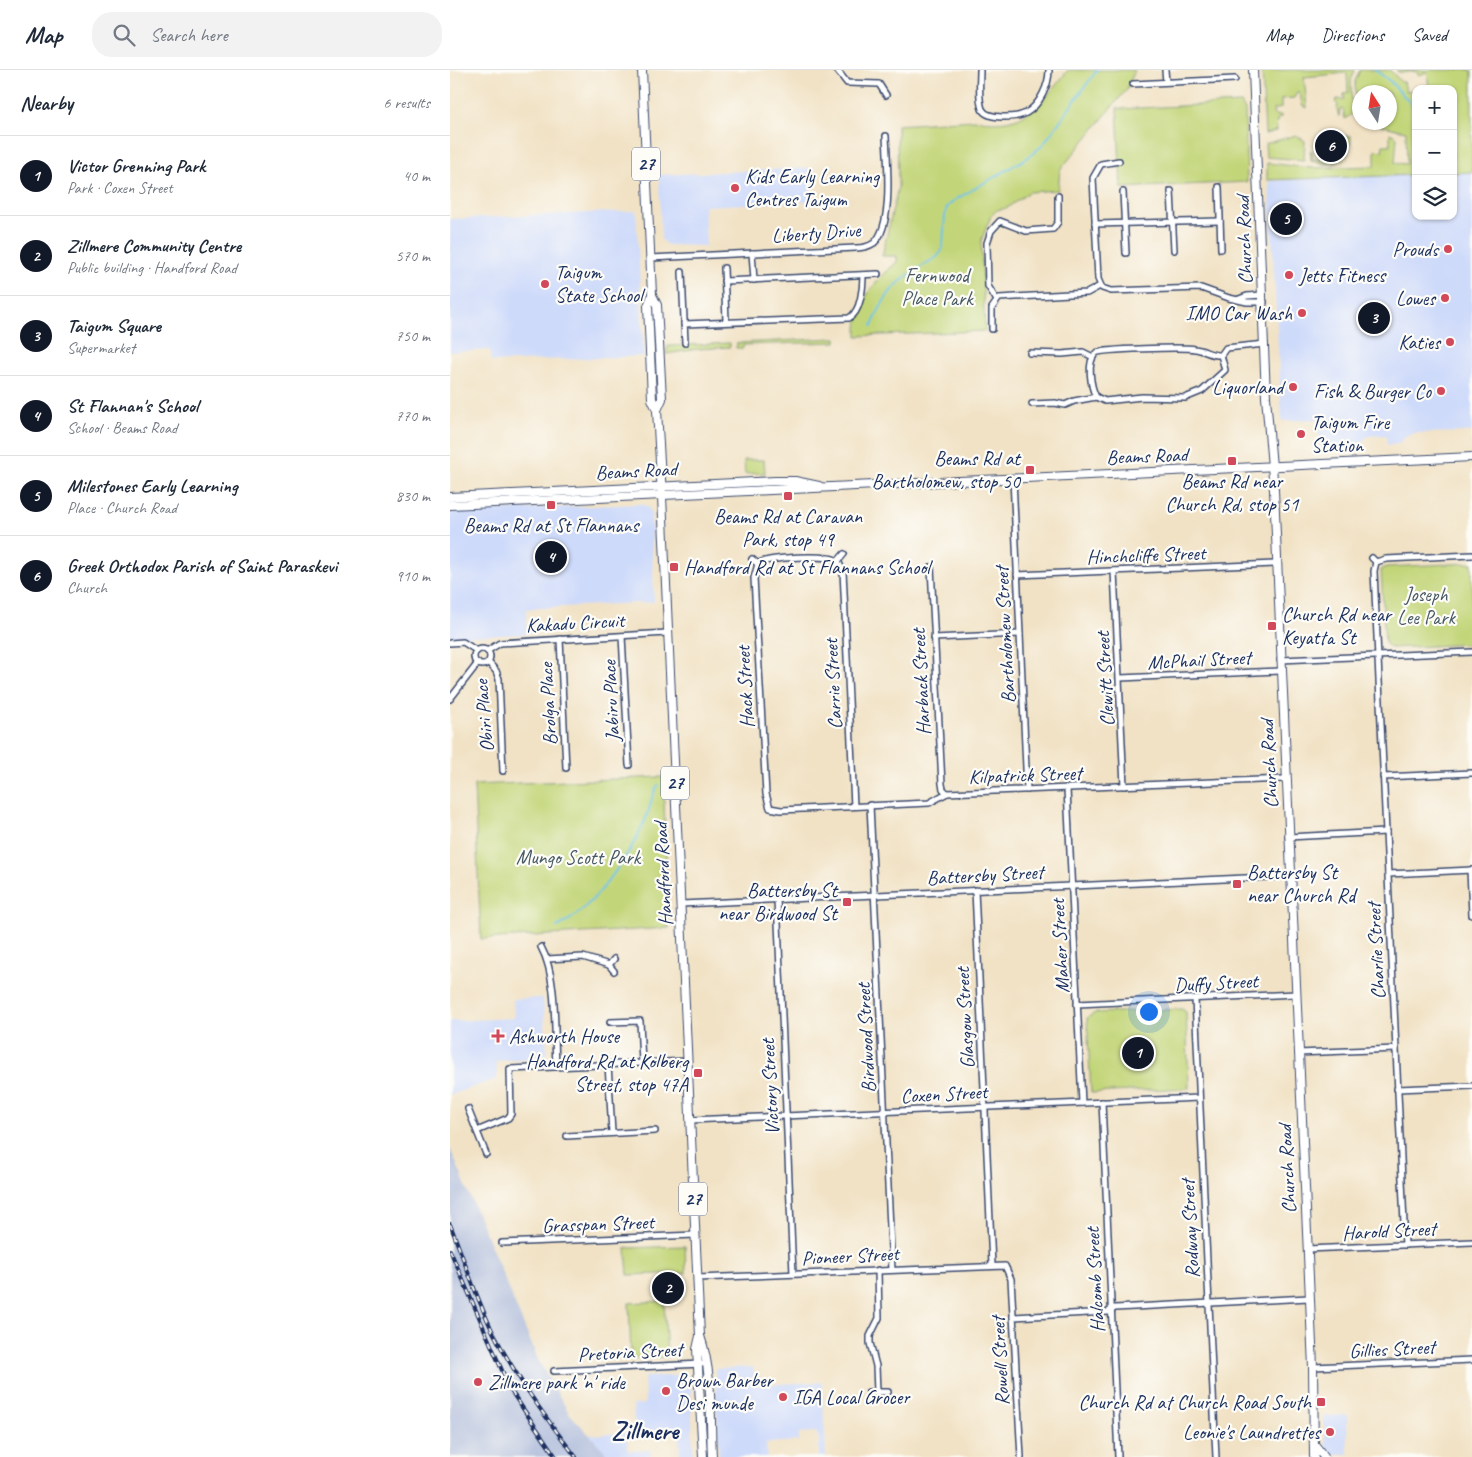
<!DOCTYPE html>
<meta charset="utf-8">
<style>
:root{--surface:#fff;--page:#f2f2f3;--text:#1f2937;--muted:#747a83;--line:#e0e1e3;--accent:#111827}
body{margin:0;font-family:Caveat,sans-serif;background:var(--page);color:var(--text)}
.controls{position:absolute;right:15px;top:15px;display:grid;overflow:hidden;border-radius:10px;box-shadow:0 1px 4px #0004}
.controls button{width:45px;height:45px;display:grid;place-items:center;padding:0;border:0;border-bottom:1px solid var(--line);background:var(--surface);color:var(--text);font:25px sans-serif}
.compass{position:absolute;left:902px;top:15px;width:45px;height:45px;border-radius:50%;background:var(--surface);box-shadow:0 1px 4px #0004;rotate:348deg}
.you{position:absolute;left:698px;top:941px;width:18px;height:18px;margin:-12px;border:4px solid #fff;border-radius:50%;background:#1a73e8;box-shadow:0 0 0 8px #1a73e833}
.badge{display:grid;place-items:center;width:32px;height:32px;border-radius:50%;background:var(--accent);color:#fff;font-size:16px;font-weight:700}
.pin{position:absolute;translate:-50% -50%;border:2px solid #fff;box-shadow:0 1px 5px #0006}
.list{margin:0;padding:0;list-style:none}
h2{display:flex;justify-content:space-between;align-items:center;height:65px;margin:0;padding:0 20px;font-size:21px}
h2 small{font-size:16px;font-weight:400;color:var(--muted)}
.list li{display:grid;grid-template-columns:32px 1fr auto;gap:15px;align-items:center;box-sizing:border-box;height:80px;padding:0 20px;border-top:1px solid var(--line)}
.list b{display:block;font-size:19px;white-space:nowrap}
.list p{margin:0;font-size:16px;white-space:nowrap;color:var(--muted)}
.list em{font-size:16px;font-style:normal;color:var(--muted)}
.icon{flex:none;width:28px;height:28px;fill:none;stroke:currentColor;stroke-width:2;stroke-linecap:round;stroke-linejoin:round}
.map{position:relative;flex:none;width:1022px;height:1387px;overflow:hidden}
header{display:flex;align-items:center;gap:30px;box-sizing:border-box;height:70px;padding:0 25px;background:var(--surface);border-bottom:1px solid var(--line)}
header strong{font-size:24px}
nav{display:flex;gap:28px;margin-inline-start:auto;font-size:18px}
.search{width:350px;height:45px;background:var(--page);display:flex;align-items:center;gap:12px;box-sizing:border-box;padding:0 18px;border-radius:20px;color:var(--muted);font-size:19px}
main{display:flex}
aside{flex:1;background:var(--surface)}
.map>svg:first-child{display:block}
</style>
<header>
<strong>Map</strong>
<div class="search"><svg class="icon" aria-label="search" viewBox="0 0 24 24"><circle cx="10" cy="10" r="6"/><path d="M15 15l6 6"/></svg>Search here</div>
<nav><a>Map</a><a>Directions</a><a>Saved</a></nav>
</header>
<main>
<aside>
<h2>Nearby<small>6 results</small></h2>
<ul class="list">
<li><span class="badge">1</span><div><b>Victor Grenning Park</b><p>Park · Coxen Street</p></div><em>40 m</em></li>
<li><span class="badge">2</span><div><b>Zillmere Community Centre</b><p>Public building · Handford Road</p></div><em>570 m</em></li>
<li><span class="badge">3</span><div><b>Taigum Square</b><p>Supermarket</p></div><em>750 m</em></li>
<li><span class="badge">4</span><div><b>St Flannan's School</b><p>School · Beams Road</p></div><em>770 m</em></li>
<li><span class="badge">5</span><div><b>Milestones Early Learning</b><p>Place · Church Road</p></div><em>830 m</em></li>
<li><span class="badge">6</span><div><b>Greek Orthodox Parish of Saint Paraskevi</b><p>Church</p></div><em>910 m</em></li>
</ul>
</aside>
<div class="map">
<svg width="1022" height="1387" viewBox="0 0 1022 1387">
<rect width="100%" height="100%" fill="#fdfcf7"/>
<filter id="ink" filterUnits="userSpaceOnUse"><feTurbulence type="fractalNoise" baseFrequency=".02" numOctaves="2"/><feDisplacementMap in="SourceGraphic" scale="10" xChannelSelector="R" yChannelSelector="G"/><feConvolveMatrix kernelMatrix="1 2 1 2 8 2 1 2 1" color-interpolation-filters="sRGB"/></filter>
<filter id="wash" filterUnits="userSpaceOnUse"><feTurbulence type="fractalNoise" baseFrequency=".0096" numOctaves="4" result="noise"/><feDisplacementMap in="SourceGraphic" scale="20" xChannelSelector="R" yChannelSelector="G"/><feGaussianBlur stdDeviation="1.12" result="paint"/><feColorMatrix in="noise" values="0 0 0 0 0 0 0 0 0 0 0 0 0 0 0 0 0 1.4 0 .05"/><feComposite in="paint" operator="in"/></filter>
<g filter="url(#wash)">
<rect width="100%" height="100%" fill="#f1e2c5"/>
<g fill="#cedafa">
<path d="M359,98L361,131L254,136L256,176L217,175L211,169L209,105Z"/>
<path d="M1022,102V362L965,363L957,365L948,374L937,375L936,365L918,366L913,371L899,377L870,379L868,349L832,351L819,111L966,105V146H1003V103Z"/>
<path d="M186,141L194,286L41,292L40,280L0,282V149Z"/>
<path d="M191,434L198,437L201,442L204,532L76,539L77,564L0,567V442Z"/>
<path d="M93,928L97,981L94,987L46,991L47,1009L0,1025V951L64,948L63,929Z"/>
<path d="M303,1297L305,1315L372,1312L376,1387H369V1369L366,1362L349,1363V1371L316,1373L317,1387H269L265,1299Z"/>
<path d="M237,1305L241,1308L243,1387H230L229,1361L185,1362L183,1335L195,1334L194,1307Z"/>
<path d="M897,1345L898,1384L879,1385L876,1381L874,1346Z"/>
<path d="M177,1363L178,1381L200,1380L201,1387H160L139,1365Z"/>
</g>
<path fill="#b9c4de" d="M0,1078L89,1292L119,1343L160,1387H0Z"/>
<g fill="#c2d578" stroke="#6e826b">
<path d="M618,0H685L677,19L610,100L608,120L579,122L557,138L547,140L541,146L531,171L535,261L407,266C406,232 423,213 447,192V186H432L448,117L447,55L525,50C575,59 590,35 618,0Z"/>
<path d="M812,0H905L901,10L902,44L895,49L893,39L890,40L889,47L887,39L888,35L885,32L887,29L894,30V24L898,23L897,3L854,7L857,38L852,35L850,23H847L844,28L831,29V38L823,40L824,45L832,46L827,50L826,61L815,64Z"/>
<path d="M910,0H940L951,12H954L956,21L965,20L966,105L817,110V93L861,98L925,96V80L932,81L933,75H940V63L947,67L945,93L957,94L956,61C946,60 939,56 928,55L927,53L939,52V22H909V45H906L905,11Z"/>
<path d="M946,0H1022V102L1003,103V19H971V17L979,18L977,2L969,5L965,1L951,3Z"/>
<path d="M791,33L795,40L797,112L671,118L667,37L670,39Z"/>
<path d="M846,65L855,71L854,90L816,87L815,74Z"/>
<path d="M889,66H901C900,94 887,97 861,91L860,81H862L863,90L886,89V85H893L892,68Z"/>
<path d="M386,268V272L293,275V278H286L287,273Z"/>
<path d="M280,273V277L248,279L216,284L218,276Z"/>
<path d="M294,390H314L315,403L295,404Z"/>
<path d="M1022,493V574L941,578L935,573L931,500L936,497Z"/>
<path d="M213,707L219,858L31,869L24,715Z"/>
<path d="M732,939L736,942L739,1018L641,1023L637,948L645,943Z"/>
<path d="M235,1176L236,1203L178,1205L176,1178Z"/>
<path d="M214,1231L217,1287L181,1288L179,1233Z"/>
</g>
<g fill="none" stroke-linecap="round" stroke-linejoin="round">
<g stroke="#6ac4e8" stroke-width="2">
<path d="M925,0L940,11L966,39"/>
<path d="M422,256C437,216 451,209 487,187L491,182L493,174L495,145L497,137L505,130L577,88L592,76L647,0"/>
<path d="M107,857C142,841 181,784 196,748C201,737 201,725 208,715"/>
</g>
</g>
</g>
<g filter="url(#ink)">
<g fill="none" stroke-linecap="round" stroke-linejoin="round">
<g stroke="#3b4a6d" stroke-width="8">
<g id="street">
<path d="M387,0L397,13L429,14L436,25"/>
<path d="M530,0C530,11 528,28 532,39C537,50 567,48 576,43C590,35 599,15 599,0"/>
<path d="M715,0L716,12"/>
<path d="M683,14L785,9"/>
<path d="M669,91L651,94L643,108L648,209L652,218L661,221L751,218L779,228L797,232H814"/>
<path d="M769,117L771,179"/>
<path d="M721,121L724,180"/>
<path d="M673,122L676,183"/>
<path d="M645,154L770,151"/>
<path d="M302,183L304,210"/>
<path d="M200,188L406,178C412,178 418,177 424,173C444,155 437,91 436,66"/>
<path d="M274,198L276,251"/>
<path d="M232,202L235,273"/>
<path d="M274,211L428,204"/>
<path d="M546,229L538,216L537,173L541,161L550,151L576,161L603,159L608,152V126"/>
<path d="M789,229L797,226L813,225"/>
<path d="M234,254L399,248C411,242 413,217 413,205"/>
<path d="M542,259V238L549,228L637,223L650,216"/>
<path d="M580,283L612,284L633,282L643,287"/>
<path d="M771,285C761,286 755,280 745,279C734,277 652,279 646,283C636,292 641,317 646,327L655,331L692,327L735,328L752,321L775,300L771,285L776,278L815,274"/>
<path d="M582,334L605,333L615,335L624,331L646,327"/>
<path d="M563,408L577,720"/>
<path d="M922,488L926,492L924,501L955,1175"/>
<path d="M302,489L308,494C317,487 378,484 388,491L394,484"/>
<path d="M388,491L393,501L404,736"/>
<path d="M926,492L936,489L1022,485"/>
<path d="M308,494L304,508L316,724L320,738L331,740L479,733L497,723L835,709"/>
<path d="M481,497L492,714L493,719L497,723"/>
<path d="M664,501L674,716"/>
<path d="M567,505L825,494"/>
<path d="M172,566L179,695"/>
<path d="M484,568L570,564"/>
<path d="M110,569L116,698"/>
<path d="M0,573L13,572L27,581"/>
<circle cx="32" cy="587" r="8"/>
<path d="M37,581L50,573L217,563"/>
<path d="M830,590L1022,582"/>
<path d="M38,592L46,601L49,609L53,701"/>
<path d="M670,608L830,601"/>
<path d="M0,629L28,593"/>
<path d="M933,707L1022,703"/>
<path d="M617,719L632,1033"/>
<path d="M420,735L442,1200"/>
<path d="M838,767L936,762"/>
<path d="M1020,800L1022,845"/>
<path d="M938,804L1022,800"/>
<path d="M525,820L542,1195"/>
<path d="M327,829L343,1204"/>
<path d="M231,834L840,806"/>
<path d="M91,877C108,908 104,961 106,997"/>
<path d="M97,889L133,887L159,895"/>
<path d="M164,901L159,895L164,889"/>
<path d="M745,929L766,1387"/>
<path d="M627,934L846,924"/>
<path d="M160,952L190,951L192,993"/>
<path d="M848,983L946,979"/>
<path d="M158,994L162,1063"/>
<path d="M947,1019L1022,1016"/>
<path d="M652,1032L668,1387"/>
<path d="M18,1039L36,1084"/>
<path d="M241,1050L749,1028"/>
<path d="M27,1061L58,1048L61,1044L60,999L238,991"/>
<path d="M117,1066L205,1061"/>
<path d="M52,1173L245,1165"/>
<path d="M857,1179L1022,1172"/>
<path d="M247,1208L555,1196L561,1209L571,1387"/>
<path d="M563,1247L658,1242L665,1238L859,1228"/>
<path d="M863,1297L1022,1290"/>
<path d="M104,1301L251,1294"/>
<path d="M419,1322H438"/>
<path d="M427,1322L426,1296L420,1273V1266L429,1248L428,1200"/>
</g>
</g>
<g stroke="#3b4a6d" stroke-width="10">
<g id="secondary">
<path d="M803,0L816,327L824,420L863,1297L864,1387"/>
<path d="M0,427L325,411H345L369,416"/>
<path d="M0,435L1022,387"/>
<path d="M864,1374L874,1387"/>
</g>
</g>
<g stroke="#3b4a6d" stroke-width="10">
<g id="primary">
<path d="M192,0L202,225L198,236L200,281L202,329L207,340L212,426L250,1266L247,1279L253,1387"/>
<path d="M202,225L207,235L212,329L207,340"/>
<path d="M250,1266C263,1303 260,1348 262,1387"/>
</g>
</g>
<use href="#street" stroke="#fff" stroke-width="5"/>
<use href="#secondary" stroke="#fff" stroke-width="8"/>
<use href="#primary" stroke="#fff" stroke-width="8"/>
<g stroke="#1b2f5e" stroke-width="4">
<g id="rail">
<path d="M0,1154C14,1190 26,1227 42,1260C65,1306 95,1347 126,1387"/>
<path d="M0,1180L61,1321L106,1387"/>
</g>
</g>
<use href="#rail" stroke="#fdfcf7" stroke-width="2" stroke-dasharray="5.5" stroke-linecap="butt"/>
</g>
</g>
<g fill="#d1495b" stroke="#fdfcf7" stroke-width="2">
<circle cx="285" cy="118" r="5"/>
<circle cx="998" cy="179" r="5"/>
<circle cx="839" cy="205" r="5"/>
<circle cx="95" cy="214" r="5"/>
<circle cx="995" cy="228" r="5"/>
<circle cx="852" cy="243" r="5"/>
<circle cx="1000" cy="272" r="5"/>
<circle cx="843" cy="317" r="5"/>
<circle cx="991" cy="321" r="5"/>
<circle cx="851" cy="364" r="5"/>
<rect x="777" y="386" width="10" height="10" rx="2.5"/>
<rect x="575" y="395" width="10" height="10" rx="2.5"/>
<rect x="333" y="421" width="10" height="10" rx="2.5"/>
<rect x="96" y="430" width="10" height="10" rx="2.5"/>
<rect x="219" y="492" width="10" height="10" rx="2.5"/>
<rect x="817" y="551" width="10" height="10" rx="2.5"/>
<rect x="782" y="809" width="10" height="10" rx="2.5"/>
<rect x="392" y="827" width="10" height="10" rx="2.5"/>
<path d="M45.5 958.5h5v5h5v5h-5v5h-5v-5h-5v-5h5z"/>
<rect x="243" y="998" width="10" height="10" rx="2.5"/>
<circle cx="28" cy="1312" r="5"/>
<circle cx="216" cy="1321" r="5"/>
<circle cx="333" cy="1327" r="5"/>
<rect x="866" y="1327" width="10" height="10" rx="2.5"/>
<circle cx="880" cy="1362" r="5"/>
</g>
<g text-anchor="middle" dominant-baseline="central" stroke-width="4.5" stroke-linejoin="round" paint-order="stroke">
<g fill="#fdfcf7" stroke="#5f6c8c" stroke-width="1">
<rect x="182" y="77.5" width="28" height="33" rx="4"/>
<rect x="211" y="696.5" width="28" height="33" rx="4"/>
<rect x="229" y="1112.5" width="28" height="33" rx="4"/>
</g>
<g font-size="19" font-weight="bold" fill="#1b2f5e">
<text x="196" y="94">27</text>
<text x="225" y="713">27</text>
<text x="243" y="1129">27</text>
</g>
<g font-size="20" fill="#1b2f5e" stroke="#fdfcf7" text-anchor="start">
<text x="295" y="106">Kids Early Learning<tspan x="295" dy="23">Centres Taigum</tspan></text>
<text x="988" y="179" text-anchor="end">Prouds</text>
<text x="105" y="202">Taigum<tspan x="105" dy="23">State School</tspan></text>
<text x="849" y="205">Jetts Fitness</text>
<text x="985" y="228" text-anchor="end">Lowes</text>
<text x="842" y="243" text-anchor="end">IMO Car Wash</text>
<text x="990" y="272" text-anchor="end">Katies</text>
<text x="833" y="317" text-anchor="end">Liquorland</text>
<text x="981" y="321" text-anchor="end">Fish &amp; Burger Co</text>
<text x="861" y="352">Taigum Fire<tspan x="861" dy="23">Station</tspan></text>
<text x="570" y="388" text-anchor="end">Beams Rd at<tspan x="570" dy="23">Bartholomew, stop 50</tspan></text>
<text x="782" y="411" text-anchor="middle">Beams Rd near<tspan x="782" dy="23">Church Rd, stop 51</tspan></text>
<text x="338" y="446" text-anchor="middle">Beams Rd at Caravan<tspan x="338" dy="23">Park, stop 49</tspan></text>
<text x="101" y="455" text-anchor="middle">Beams Rd at St Flannans</text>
<text x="234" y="497">Handford Rd at St Flannans School</text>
<text x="832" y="544">Church Rd near<tspan x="832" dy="23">Keyatta St</tspan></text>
<text x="797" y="802">Battersby St<tspan x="797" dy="23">near Church Rd</tspan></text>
<text x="387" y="820" text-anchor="end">Battersby St<tspan x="387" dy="23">near Birdwood St</tspan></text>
<text x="59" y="966">Ashworth House</text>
<text x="238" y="991" text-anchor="end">Handford Rd at Kolberg<tspan x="238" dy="23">Street, stop 47A</tspan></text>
<text x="226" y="1310">Brown Barber<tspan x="226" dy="23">Desi munde</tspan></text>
<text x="38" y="1312">Zillmere park 'n' ride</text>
<text x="343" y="1327">IGA Local Grocer</text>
<text x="861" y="1332" text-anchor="end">Church Rd at Church Road South</text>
<text x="870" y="1362" text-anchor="end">Leonie's Laundrettes</text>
</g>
<g font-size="20" fill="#1b2f5e" stroke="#fdfcf7">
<text transform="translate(366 163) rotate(-4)">Liberty Drive</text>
<text transform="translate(794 170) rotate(-92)">Church Road</text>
<text transform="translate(697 386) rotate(-2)">Beams Road</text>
<text transform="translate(186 401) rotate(-3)">Beams Road</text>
<text transform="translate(696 485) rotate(-2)">Hinchcliffe Street</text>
<text transform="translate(125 553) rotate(-3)">Kakadu Circuit</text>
<text transform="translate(555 565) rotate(-93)">Bartholomew Street</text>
<text transform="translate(749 590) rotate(-3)">McPhail Street</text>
<text transform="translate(655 609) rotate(-93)">Clewitt Street</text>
<text transform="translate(471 612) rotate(-93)">Harback Street</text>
<text transform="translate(383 614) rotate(-93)">Carrie Street</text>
<text transform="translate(295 617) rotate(-93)">Hack Street</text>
<text transform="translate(161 631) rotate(-93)">Jabiru Place</text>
<text transform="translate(98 634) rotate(-93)">Brolga Place</text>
<text transform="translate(34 646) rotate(-95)">Obiri Place</text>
<text transform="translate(819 694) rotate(-93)">Church Road</text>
<text transform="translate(575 705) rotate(-2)">Kilpatrick Street</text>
<text transform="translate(213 804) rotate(-93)">Handford Road</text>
<text transform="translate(535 805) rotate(-3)">Battersby Street</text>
<text transform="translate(610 876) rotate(-93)">Maher Street</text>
<text transform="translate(926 881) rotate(-93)">Charlie Street</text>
<text transform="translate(766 913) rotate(-3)">Duffy Street</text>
<text transform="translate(515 948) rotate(-93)">Glasgow Street</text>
<text transform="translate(416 968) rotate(-93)">Birdwood Street</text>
<text transform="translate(320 1017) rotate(-93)">Victory Street</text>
<text transform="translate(494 1024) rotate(-3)">Coxen Street</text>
<text transform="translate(837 1099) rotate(-93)">Church Road</text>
<text transform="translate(148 1154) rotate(-2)">Grasspan Street</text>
<text transform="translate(740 1159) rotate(-93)">Rodway Street</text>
<text transform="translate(939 1161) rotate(-3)">Harold Street</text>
<text transform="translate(400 1186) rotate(-3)">Pioneer Street</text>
<text transform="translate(645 1210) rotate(-93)">Halcomb Street</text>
<text transform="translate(942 1279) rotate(-3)">Gillies Street</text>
<text transform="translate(180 1282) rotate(-3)">Pretoria Street</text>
<text transform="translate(550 1291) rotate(-93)">Rowell Street</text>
</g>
<g font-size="20" fill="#455864" stroke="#fdfcf7">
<text x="487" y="205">Fernwood<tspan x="487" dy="23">Place Park</tspan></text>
<text x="976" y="524">Joseph<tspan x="976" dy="23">Lee Park</tspan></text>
<text x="128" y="787">Mungo Scott Park</text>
</g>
<g font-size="25" font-weight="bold" fill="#1b2f5e" stroke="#fdfcf7">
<text x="195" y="1361">Zillmere</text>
</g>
</g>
</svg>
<div class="controls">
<button>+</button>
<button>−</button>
<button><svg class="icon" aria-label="layers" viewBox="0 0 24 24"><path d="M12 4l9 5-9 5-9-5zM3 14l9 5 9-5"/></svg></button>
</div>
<svg class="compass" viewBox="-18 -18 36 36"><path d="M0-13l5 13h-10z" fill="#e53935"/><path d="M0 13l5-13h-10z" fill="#747a83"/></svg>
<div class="you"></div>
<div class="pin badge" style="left:688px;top:983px">1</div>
<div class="pin badge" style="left:218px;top:1218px">2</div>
<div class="pin badge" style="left:924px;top:248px">3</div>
<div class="pin badge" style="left:101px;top:487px">4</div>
<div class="pin badge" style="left:836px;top:149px">5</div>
<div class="pin badge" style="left:881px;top:76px">6</div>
</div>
</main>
